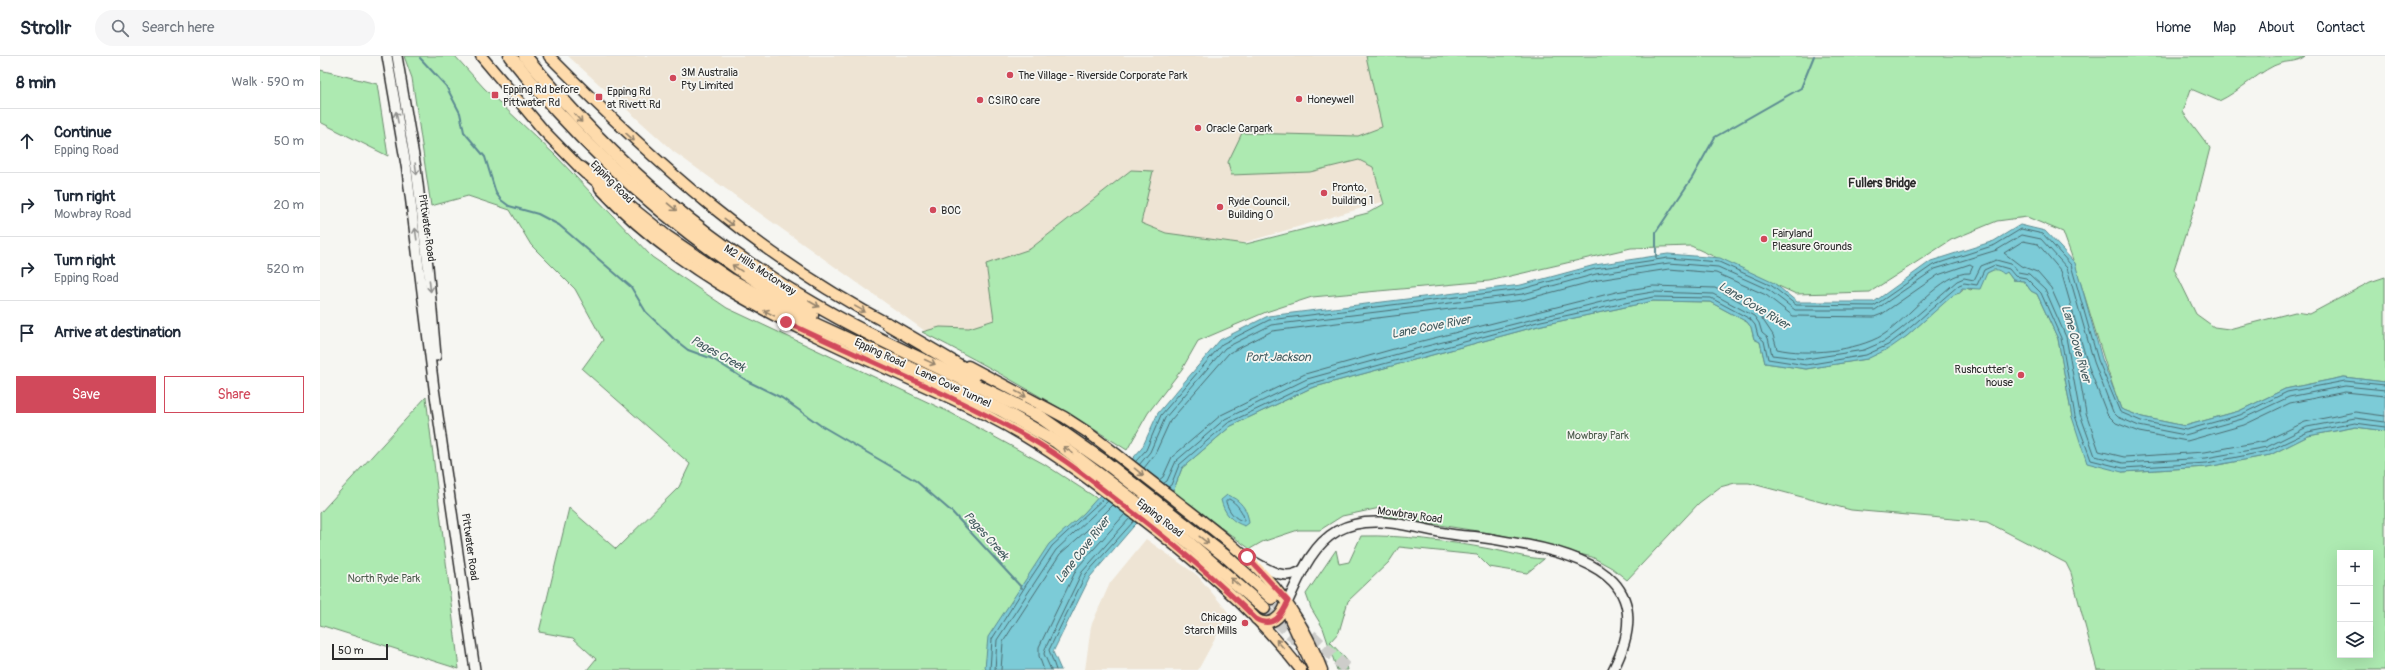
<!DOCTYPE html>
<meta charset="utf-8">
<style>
:root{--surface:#fff;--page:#f6f6f7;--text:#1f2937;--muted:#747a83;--line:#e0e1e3;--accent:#d1495b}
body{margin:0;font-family:Pangolin,sans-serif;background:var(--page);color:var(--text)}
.controls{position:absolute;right:12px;bottom:12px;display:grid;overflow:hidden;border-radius:0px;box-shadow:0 4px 16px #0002}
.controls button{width:36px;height:36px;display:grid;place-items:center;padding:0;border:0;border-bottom:1px solid var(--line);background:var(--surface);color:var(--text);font:20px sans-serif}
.scale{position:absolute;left:12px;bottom:10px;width:56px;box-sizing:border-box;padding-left:4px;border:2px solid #2b2b2b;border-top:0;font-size:11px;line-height:14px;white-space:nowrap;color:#2b2b2b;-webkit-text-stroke:3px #f6f6f2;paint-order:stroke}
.stop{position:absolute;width:12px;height:12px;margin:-9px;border:3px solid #d1495b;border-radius:50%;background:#fff}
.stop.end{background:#d1495b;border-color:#fff;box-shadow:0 1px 4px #0008}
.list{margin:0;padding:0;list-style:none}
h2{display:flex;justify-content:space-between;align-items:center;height:52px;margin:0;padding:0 16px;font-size:17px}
h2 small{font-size:13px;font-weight:400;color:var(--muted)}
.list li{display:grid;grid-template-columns:26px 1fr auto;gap:12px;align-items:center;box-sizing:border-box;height:64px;padding:0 16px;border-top:1px solid var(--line)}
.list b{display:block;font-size:15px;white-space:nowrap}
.list p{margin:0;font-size:13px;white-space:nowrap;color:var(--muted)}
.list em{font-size:13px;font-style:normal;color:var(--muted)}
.actions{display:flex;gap:8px;padding:12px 16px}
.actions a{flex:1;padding:9px 0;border:1px solid var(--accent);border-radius:0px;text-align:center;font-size:14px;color:var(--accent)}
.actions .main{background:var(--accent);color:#fff}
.icon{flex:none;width:22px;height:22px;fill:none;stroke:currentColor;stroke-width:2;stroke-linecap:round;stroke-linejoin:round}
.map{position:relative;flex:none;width:2065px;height:614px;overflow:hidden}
header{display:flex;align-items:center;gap:24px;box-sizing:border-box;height:56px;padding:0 20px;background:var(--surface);border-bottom:1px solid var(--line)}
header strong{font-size:19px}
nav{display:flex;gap:22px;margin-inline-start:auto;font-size:14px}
.search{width:280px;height:36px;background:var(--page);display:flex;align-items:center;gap:10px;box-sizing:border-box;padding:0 14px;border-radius:22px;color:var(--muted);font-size:15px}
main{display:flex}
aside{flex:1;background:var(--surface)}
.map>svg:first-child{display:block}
</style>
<header>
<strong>Strollr</strong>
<div class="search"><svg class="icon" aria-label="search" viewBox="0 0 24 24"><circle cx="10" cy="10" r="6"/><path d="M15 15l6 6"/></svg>Search here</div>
<nav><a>Home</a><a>Map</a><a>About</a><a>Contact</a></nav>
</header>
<main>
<aside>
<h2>8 min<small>Walk · 590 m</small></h2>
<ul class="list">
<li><svg class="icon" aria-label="ahead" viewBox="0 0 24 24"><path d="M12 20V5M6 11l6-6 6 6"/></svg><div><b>Continue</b><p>Epping Road</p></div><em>50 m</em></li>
<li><svg class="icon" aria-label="right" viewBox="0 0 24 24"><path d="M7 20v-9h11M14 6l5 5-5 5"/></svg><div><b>Turn right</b><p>Mowbray Road</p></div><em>20 m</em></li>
<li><svg class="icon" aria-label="right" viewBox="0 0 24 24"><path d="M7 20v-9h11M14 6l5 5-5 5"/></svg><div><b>Turn right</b><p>Epping Road</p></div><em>520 m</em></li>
<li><svg class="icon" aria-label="arrive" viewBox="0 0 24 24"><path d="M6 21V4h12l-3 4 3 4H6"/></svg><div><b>Arrive at destination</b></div></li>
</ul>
<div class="actions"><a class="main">Save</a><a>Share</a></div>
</aside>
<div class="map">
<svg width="2065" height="614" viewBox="0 0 2065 614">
<rect width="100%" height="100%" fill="#f6f6f2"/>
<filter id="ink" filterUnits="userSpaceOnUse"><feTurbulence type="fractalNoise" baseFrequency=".025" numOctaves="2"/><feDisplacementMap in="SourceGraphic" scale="8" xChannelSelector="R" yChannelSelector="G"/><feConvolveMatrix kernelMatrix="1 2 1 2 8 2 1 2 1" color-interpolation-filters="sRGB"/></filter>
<g filter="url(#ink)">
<g fill="#eee4d4">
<path d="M248,0H1067L1100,135L841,211L755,265L619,285L354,96Z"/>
<path d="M826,483L877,519L909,557L878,614H765L771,570L790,527Z"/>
</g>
<g fill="#adeab1" stroke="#6c8a6e" fill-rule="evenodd">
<path d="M84,0H135L164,32L235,99L332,201L407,252L631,357L724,408L778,443L764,457L665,612L667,614H267L276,603L253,582L219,576L249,452L296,493L359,431L370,408L262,313L283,284L255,233L211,189L190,154L148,140L111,150L92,22Z"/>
<path d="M1046,0H1985C1978,6 1969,5 1961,7C1943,12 1919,36 1899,45L1871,33L1863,56L1890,92L1877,143L1854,213L1876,258L1894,271L1909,273L1975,256L1990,258L2050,226L2065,221V326L2024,321L1965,333L1919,355L1865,370L1822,361L1801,353C1779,294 1765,234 1743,176L1707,161L1677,165L1631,184L1550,236L1476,238L1371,190L1311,192L1169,225L992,241L946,256L878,285L862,313L828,357L807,394C740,351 673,312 602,276L620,271L649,272L674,264L666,208L710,193L811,114L833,115L821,167L846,177L926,188L1048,157L1064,148L1053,111L1039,104L990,116L911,119L908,106L922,77L1038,80L1062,71Z"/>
<path d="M0,14L57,28L68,100L0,66Z"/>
<path d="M1675,213L1687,216L1693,224L1704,225L1711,235L1717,238L1738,283L1752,361L1802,416L1887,411L1950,399L1988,380L2036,371L2065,375V614H1777L1751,517L1746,507L1667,466L1531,454L1429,427H1415L1400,431L1379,447L1307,524L1292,512L1272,501L1176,478L1062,460L1060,452L1022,460L1000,474H978L942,486L930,493L850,434L854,433L862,412L911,370L991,332L1222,269L1333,245L1390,246L1427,266L1431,271L1434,283L1440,286L1445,307L1486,313L1547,303L1587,280L1632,239L1640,237L1644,231L1651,234L1667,217ZM2020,497H2050V599H2020Z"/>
<path d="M106,341L139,613L0,569V457Z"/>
<path d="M1041,480C1084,479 1127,485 1170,493C1188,496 1204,502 1224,503L1207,517L1169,511L1157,499L1079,491L1069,506L1028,545L1019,576L1010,586L1025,602L1028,614H1017L1003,572L991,552L986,538L1016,494L1019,508L1029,506Z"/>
</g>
<g fill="#7ccbd7" stroke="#5c8b92">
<path d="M1700,169L1725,175L1755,207L1782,303L1801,353L1822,361L1865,370L1919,355L1965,333L2024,321L2065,326V375L2036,371L1988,380L1950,399L1887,411L1802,416L1767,407L1752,361L1738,283L1717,238L1711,235L1704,225L1693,224L1687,216L1684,218C1677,212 1674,213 1667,217L1660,233L1642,232L1640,236L1632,240L1587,280L1570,292L1547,303L1486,313L1445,307L1440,286L1434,283L1431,271L1427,266L1390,246L1333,245L1222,269L991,332L911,370L862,412L854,433L850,434L813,471L770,521L733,596L741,614H667L665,612L668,581L729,488L764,457L822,392L838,357L900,284L948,260L1201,229L1275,209L1348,198L1400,202L1454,227L1477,246H1554L1611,205L1674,185Z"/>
<path d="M907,439C920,443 928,454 929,467L925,470C912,466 904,457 901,444Z"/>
</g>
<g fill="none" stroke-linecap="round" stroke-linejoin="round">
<g stroke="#4b6b70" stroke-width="1">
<path d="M2065,340L2025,336L1970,347L1924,369L1867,385L1819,376L1796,367L1787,358L1768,309L1741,215L1718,188L1703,185L1684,197L1701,210L1717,216L1731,232L1752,279L1766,357L1779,395L1804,401L1885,396L1945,385L1985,366L2035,356L2065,360"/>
<path d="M816,405L826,394L841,359L902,288L949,264L1202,233L1275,213L1348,202L1399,206L1452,230L1476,249L1554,250L1613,209L1675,189L1701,173L1723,178L1751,209L1778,304L1800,356L1821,365L1866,374L1920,359L1967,336L2025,325L2065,329"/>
<path d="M819,409L830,396L845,362L905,292L951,269L1203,238L1276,218L1349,207L1398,211L1449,234L1475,254H1555L1615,213L1677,194L1702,179L1721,183L1747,212L1774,306L1793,356L1798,361L1819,370L1865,379L1922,363L1969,341L2025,330L2065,334"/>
<path d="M824,412L835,398L850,365L909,297L952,275L1203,244L1278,224L1349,213L1396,217L1446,239L1473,260L1554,261L1562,258L1618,219L1650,208L1653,210L1650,217C1623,215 1587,264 1563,279C1536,295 1487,300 1457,293L1453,279L1437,255L1395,232L1333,230L1296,236L1102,285L985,318L901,359L852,401L843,421L839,424"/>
<path d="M844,427L847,425L856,405L905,363L987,323L1103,291L1297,242L1333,236L1393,238L1434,260L1439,267L1442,277L1448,282L1452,299L1486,303L1544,294L1565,285L1581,273L1637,225L1644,222L1654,224L1661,210L1676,204L1691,208L1698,216L1709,218L1725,233L1746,281L1760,358L1775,400L1803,407L1886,402L1947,391L1987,371L2035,362L2065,366"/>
<path d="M848,431L851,429L859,409L908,367L990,328L1221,265L1333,241L1391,242L1430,263L1435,269L1438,280L1444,285L1448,303L1486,309L1546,299L1568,289L1584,277L1639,229L1644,227L1657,229L1664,214L1675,209L1689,213L1695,220L1706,222L1721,237L1741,282L1755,360L1771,404L1803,412L1887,407L1948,395L1988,376L2035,367L2065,371"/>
<path d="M909,443C916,446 925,458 924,465C915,464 908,454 906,446Z"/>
<path d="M670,614L672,583L706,529L732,490L784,442"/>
<path d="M675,614L677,584L736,494L788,445"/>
<path d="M681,614L683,586L740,498L774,468L793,449"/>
<path d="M724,614L719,600V591L757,512L805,458"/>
<path d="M731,614L724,598L725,593L762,516L810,462"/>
<path d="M736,614L729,594L766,518L814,465"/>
</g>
<g stroke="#5c8b92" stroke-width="2">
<path d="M100,2L126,30L140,57L144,76L165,101L176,137L181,144L189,150L218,158L239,169L311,231L326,256L354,283L368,294L393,303L429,326L462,342L500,369L596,425L632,456L702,532"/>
<path d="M1336,201V176L1372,122L1395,81L1481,32L1494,0"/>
</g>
<g stroke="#cdcdca" stroke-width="12" stroke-dasharray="12 6" stroke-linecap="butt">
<path d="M952,542L1028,614"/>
<path d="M944,552L1007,614"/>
</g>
<g stroke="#2b2b2b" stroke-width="12">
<g id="secondary">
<path d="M67,0L87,115L114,332L155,614"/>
<path d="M77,0L96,112L108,210L116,300"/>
<path d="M931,504C948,513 965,527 984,513"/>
<path d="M968,545C980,520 991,490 1017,475C1058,453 1105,478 1147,480C1167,481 1187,486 1207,489C1279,503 1336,531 1293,614"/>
</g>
</g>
<g stroke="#2b2b2b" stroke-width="13">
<g id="primary">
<path d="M161,0L224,75L266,118"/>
<path d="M229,0C336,108 437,200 574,271"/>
<path d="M280,132C383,245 535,294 668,360C720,386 765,420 811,455C873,502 933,552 981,614"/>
<path d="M648,310L744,361L767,376C795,396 821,418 849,439C919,494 969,527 1002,614"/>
<path d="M966,549L970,563L994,614"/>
<path d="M936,563C951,572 961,561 966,548"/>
</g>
</g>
<g stroke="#2b2b2b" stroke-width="15">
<g id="motorway">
<path d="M190,0C273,105 376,192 492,259"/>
<path d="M205,0C296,110 392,193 517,261C584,298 655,326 722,362"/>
<path d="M261,112L347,181L409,223L473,258L681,354L735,385L867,485L944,552"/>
<path d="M568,268L655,319"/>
<path d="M716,358L786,407L909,503L952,542"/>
</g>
</g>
<use href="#secondary" stroke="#f6f6f2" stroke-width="9"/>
<use href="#primary" stroke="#fedbac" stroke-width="10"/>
<use href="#motorway" stroke="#fedbac" stroke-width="12"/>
</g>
<defs><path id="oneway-shaft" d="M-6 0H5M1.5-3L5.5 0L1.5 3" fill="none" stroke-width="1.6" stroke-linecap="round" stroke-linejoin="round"/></defs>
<g stroke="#90908e">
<use href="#oneway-shaft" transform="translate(77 61) rotate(-101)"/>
<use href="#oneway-shaft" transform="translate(96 113) rotate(82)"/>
<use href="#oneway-shaft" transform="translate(96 178) rotate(-98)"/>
<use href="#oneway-shaft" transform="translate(110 230) rotate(84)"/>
</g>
<g stroke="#94836c">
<use href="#oneway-shaft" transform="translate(258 62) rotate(48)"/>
<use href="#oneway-shaft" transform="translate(310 81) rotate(43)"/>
<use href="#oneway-shaft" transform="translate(352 151) rotate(40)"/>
<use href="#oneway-shaft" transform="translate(409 166) rotate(37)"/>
<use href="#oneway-shaft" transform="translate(417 212) rotate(-146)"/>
<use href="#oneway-shaft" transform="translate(494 248) rotate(30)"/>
<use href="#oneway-shaft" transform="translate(540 253) rotate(29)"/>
<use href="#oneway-shaft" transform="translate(449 257) rotate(-152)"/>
<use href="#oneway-shaft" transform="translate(610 306) rotate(25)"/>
<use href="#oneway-shaft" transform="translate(701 338) rotate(28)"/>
<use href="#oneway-shaft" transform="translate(748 394) rotate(-145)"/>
<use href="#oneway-shaft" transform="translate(819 416) rotate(39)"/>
<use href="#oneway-shaft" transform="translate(884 484) rotate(38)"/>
<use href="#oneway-shaft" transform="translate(915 526) rotate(-138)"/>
<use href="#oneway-shaft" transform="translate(960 588) rotate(-130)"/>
</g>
</g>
<g fill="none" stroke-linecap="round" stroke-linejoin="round" filter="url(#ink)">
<path stroke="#d1495b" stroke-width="5" d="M466,266C547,305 632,338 709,382C741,400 769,423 798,445C847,482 893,520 936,563C953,573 962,559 968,545L927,501"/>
</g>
<g fill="#d1495b" stroke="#f6f6f2" stroke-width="1.5">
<circle cx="690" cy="19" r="4"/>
<circle cx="353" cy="22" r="4"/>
<rect x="171" y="35" width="8" height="8" rx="2"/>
<rect x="275" y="37" width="8" height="8" rx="2"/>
<circle cx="979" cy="43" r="4"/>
<circle cx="660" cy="44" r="4"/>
<circle cx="878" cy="72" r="4"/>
<circle cx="1004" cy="137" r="4"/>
<circle cx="900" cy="151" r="4"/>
<circle cx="613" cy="154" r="4"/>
<circle cx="1444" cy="183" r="4"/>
<circle cx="1701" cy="319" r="4"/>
<circle cx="925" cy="567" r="4"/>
</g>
<g text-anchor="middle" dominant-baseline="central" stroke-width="3.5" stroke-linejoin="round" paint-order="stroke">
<g font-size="11" fill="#2b2b2b" stroke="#f6f6f2" text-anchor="start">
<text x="361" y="16">3M Australia<tspan x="361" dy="13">Pty Limited</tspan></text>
<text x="698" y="19">The Village - Riverside Corporate Park</text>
<text x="183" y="33">Epping Rd before<tspan x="183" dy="13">Pittwater Rd</tspan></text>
<text x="287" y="35">Epping Rd<tspan x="287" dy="13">at Rivett Rd</tspan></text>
<text x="987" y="43">Honeywell</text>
<text x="668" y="44">CSIRO care</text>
<text x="886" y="72">Oracle Carpark</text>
<text x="1012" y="131">Pronto,<tspan x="1012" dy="13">building 1</tspan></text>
<text x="908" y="145">Ryde Council,<tspan x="908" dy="13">Building 0</tspan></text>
<text x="621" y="154">BOC</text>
<text x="1452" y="177">Fairyland<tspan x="1452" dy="13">Pleasure Grounds</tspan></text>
<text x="1693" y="313" text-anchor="end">Rushcutter's<tspan x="1693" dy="13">house</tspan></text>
<text x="917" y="561" text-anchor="end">Chicago<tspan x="917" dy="13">Starch Mills</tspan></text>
</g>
<g font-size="11" fill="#2b2b2b" stroke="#f6f6f2">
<text transform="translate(292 126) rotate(45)">Epping Road</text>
<text transform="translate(107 172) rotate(82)">Pittwater Road</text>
<text transform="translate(440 214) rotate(33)">M2 Hills Motorway</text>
<text transform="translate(560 297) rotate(25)">Epping Road</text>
<text transform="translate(633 331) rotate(25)">Lane Cove Tunnel</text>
<text transform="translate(1090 459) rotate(8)">Mowbray Road</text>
<text transform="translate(840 462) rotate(38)">Epping Road</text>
<text transform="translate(150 491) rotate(82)">Pittwater Road</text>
</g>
<g font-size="11" fill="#4c5b4c" stroke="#f6f6f2">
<text x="1278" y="379">Mowbray Park</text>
<text x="64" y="522">North Ryde Park</text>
</g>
<g font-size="12" font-weight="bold" fill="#2b2b2b" stroke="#f6f6f2">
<text x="1562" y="127">Fullers Bridge</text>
</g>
<g font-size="12" font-style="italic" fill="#435b5f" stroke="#f6f6f2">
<text transform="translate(1434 250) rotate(31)">Lane Cove River</text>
<text transform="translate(1111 271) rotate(-11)">Lane Cove River</text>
<text transform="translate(1756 288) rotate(74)">Lane Cove River</text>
<text transform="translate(398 298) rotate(29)">Pages Creek</text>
<text x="958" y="301">Port Jackson</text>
<text transform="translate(666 480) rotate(48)">Pages Creek</text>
<text transform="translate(763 494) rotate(-52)">Lane Cove River</text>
</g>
</g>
</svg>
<div class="controls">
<button>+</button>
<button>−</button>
<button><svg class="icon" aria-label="layers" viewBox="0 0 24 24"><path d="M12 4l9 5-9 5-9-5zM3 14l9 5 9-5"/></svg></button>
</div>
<div class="scale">50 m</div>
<div class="stop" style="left:927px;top:501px"></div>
<div class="stop end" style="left:466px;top:266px"></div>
</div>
</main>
